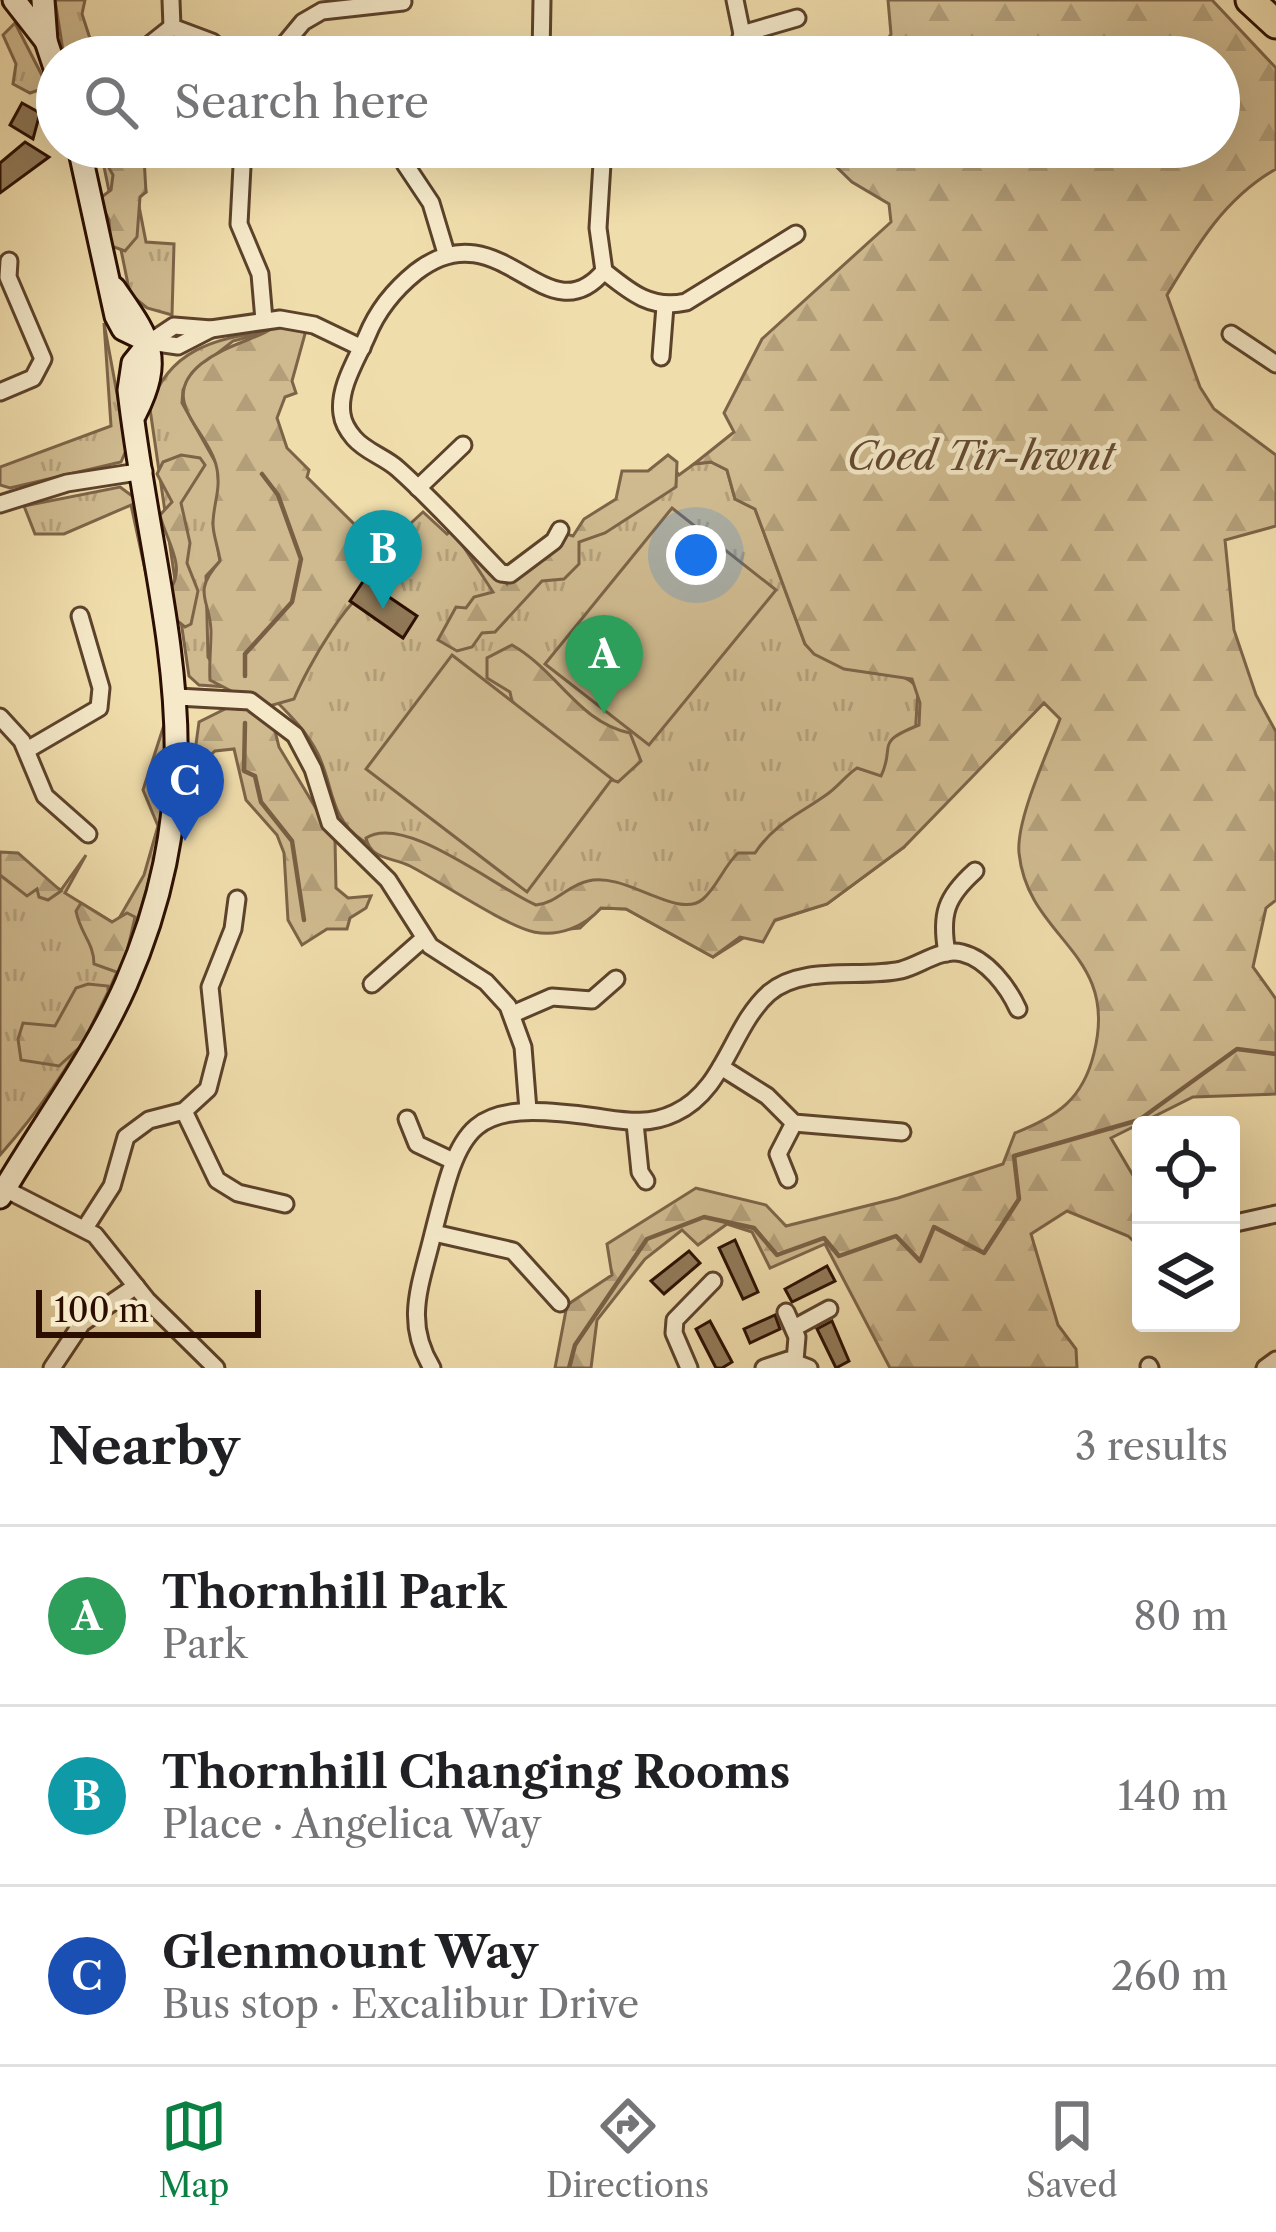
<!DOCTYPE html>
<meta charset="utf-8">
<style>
:root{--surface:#fff;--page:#f6f6f6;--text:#202124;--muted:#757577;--line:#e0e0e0;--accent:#0b8043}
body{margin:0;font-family:"Libre Caslon Text",serif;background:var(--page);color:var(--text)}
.controls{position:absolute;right:36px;bottom:36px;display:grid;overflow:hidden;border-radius:12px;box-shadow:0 12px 48px #0002}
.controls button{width:108px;height:108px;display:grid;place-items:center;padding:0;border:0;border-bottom:3px solid var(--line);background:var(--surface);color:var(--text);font:60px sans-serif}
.scale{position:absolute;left:36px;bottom:30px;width:225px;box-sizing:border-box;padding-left:12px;border:6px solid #2b0e00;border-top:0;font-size:33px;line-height:42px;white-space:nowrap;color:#2b0e00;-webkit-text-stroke:9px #f5e9c9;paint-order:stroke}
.you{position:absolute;left:696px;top:555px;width:42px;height:42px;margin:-30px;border:9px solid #fff;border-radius:50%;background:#1a73e8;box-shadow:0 0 0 18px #1a73e833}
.badge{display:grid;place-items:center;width:78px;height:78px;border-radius:50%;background:var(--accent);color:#fff;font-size:39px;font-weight:700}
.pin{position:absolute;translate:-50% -99px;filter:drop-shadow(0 3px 6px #0008)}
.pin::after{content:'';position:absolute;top:63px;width:42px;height:36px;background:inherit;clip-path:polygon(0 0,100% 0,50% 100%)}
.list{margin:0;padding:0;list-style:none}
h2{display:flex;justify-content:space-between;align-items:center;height:156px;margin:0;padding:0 48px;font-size:51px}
h2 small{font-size:39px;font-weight:400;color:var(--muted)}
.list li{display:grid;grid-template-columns:78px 1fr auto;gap:36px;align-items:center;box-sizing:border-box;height:180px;padding:0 48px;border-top:3px solid var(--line)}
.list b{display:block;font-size:45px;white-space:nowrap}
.list p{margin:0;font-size:39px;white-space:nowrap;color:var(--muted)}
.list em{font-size:39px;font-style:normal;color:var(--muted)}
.icon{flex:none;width:66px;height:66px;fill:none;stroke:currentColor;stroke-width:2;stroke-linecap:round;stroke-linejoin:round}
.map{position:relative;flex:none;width:1276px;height:1368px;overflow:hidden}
.search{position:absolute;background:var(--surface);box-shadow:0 12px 48px #0002;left:36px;right:36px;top:36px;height:132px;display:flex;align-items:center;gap:30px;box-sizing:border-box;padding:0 42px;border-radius:66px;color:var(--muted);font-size:45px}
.sheet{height:696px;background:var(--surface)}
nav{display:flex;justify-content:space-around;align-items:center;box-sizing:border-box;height:168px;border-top:3px solid var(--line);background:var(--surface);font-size:33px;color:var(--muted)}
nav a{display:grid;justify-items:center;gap:6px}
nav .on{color:var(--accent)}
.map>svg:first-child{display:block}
</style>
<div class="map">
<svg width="1276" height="1368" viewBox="0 0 1276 1368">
<defs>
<pattern id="grass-tufts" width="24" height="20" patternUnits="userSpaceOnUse" patternTransform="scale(3)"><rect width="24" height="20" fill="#cfba8f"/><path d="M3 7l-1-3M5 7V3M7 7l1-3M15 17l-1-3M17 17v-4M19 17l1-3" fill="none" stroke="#b29f7a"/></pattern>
<pattern id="forest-firs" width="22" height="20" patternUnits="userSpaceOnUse" patternTransform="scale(3)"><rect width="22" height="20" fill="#cfba8f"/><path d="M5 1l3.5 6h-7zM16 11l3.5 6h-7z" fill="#b29f7a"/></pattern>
</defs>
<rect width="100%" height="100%" fill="#f0ddac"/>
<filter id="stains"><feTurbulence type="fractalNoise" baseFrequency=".00167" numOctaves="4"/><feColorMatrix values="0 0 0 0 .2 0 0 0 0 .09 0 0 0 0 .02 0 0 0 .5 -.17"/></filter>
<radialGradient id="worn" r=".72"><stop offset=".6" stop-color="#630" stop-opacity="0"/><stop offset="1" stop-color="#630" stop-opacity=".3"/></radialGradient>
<g fill="url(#grass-tufts)" stroke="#7d6448" stroke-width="3">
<path d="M55,0H85L82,14L96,57H64Z"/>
<path d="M15,23L48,87L30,93L13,84L16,64L3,35Z"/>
<path d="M100,147L141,161L146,192L137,196L146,242L174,244L172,315L147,308L130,294Z"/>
<path d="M104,323L127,448L121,462L10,488L0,485V467L111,426Z"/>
<path d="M271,331L233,341L192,373L183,390L182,403L217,465L220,496L213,523L220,561L206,576L208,657L228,687L199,685L189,676L150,409C166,350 217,337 271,331Z"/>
<path d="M711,462L727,470L735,499L755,509L805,644C838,681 900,660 918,689L909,835L904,847L827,904L767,923L713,957L626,909L601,908L580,928L535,932L362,840C329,817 334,787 318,754C308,733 291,716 275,700L372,559L423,512L447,534L452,530L506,588L674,469L679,475L694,464Z"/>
<path d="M120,487L135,498L152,602L131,505L64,534H35L24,506Z"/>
<path d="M165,722C175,879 102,1040 0,1155V855L61,890L86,855L65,893L112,922L110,934L144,875L158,826L143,790Z"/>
</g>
<g fill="url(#forest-firs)" stroke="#7d6448" stroke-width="3">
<path d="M888,0H1212L1276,68V169C1225,198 1197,245 1167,295L1200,387L1214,409L1276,455V526L1225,540L1234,630L1256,695L1276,732V900L1266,908L1253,967L1276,999V1094L1193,1097L1111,1138L1141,1189V1248L1128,1236L1067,1211L1031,1234L1058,1325L1076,1349L1077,1368H890L825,1244L770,1268L752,1232L727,1224L698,1245L682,1230L645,1259L597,1320L591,1368H555L567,1305L612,1275L607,1244L696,1188L766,1205L786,1226L898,1198L1003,1164L1015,1133C1058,1116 1083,1099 1094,1053C1120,951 1028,940 1019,853C1016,819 1048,752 1060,719L1044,703L904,847L827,904L775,920L763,942L740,937L713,957L626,909L601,908C585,926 560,937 534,932C504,925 441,882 410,866C392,857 371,860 366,838C405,813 496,888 536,905C557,903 568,885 588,881C625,871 678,921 703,899C717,887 724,866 738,853H755C775,823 798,815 826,795C837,788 845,776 857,768L881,776C896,745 873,743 919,725L920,703L912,679L844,669L814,654L805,644L755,509L735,499L727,470L711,462L694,464L734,432L724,413L762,339L891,222L889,204L852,182L816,147H1219V57H876L891,34Z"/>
<path d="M97,147H134L144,158L146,192L140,197L137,237L125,251L111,246L109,220L99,199L111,190L113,175Z"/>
<path d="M281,322L304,328L305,334L292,381L296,393L285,397L277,418L287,448L309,470L307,477L355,525L367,548L382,553L389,567L383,581C352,585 305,672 294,699L269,706L279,747L335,840L336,888L348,898L371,896L366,908L350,918L347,929H327L302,945L288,920L284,853L277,835L246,800L234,749L215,751L204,761L212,793L205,805L186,809L179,802L183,769L194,759L199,722L237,703L235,693L210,680C209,663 211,648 211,631C210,598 191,594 220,561C219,549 213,536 213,524C213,505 221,490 217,469C210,431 156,401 201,364C229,342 260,340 281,322Z"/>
<path d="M181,455L200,458L205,465L181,503L190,543L187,563L198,591L191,624L185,627L175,619L171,588C186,566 166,540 160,515L172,502L157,474L163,462Z"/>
<path d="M668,455L677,462L676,487L605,533L579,542V564L564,579L542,581L495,632L482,633L472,647L457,651L438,640L456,607L466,608L474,597L493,592L452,529L507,584L514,570L563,533L573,536L584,519L616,499L622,471H648Z"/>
<path d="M512,645C558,671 578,722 630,733L641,761L618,782L606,778L514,711L510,692L487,678V658Z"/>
<path d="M0,852L18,853L61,891L48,900L39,897L37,889L27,896L0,875Z"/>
<path d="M81,903L112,922L127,913L135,917L122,974L94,964C94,943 80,933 76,911Z"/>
<path d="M88,984L108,986V992L82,1045L59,1066L21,1060L18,1039L23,1023L55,1026L76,988Z"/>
</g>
<g fill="#cfba8f" stroke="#7d6448" stroke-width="3">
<path d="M672,508L776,590L649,745L545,664Z"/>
<path d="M452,655L612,779L527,892L366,769Z"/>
</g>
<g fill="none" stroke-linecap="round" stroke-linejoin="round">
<g stroke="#796044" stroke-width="4.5">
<path d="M245,676V654L292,602L301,559L278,495L262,474"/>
<path d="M245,723L244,771L255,776L261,802L292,841L304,920"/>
<path d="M569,1368L575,1345L647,1239L704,1217L754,1228L777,1255L824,1238L839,1256L896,1236L920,1261L934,1227L984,1253L1019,1199L1014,1156L1139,1120L1237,1049L1276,1054"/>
</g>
</g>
<g fill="#917a59" stroke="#2b0e00" stroke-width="3">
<path d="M22,103L40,113L33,139L10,125Z"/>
<path d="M25,142L49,157L0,193V163Z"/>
<path d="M364,580L417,616L403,638L350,601Z"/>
<path d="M735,1240L758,1292L743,1299L719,1248Z"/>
<path d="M689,1251L700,1263L664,1294L651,1281Z"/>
<path d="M827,1266L835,1281L792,1302L785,1289Z"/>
<path d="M775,1315L780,1329L750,1343L744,1329Z"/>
<path d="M710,1321L732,1362L722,1368H716L696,1329Z"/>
<path d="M832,1321L849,1361L836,1368L817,1329Z"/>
</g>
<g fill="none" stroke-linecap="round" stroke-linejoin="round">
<g stroke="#5c422b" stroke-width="21">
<g id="street">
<path d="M171,0L172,27L212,42L230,57"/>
<path d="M735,0L742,34L735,57"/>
<path d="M742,34L797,18"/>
<path d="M148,46L172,27"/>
<path d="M274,57L303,22L322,11L403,2"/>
<path d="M541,57L542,0"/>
<path d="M243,147L239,224L260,274L264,320"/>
<path d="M603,147L598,228L604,271C630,292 651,310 686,302L796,234"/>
<path d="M405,164L431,203L446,253"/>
<path d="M1231,334L1276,364"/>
<path d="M150,342L174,326L211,329L280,319L314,325L362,348"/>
<path d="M150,342L178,346L211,329"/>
<path d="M661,357L665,306"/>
<path d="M0,392L33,378L43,359L8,277L9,261"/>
<path d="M418,488L463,445"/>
<path d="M0,504L67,483L144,471"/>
<path d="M560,530L554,541L510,574L501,573C467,538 435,502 398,469C385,457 366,452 354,438C348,431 343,423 342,414C338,388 357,359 367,336C377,311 395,289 416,272C501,206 546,340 604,271"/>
<path d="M177,697L250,701L295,735L313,769L330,823L388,880L430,946L486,982L508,1006L523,1047L528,1110"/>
<path d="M0,717L22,741L45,796L88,834"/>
<path d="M27,750L99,708L101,688L80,616"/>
<path d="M947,953C940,914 946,897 975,871"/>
<path d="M372,984L423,939"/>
<path d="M513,1014L552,997L592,1000L616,979"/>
<path d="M721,1067L767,1096L794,1123L902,1132"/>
<path d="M184,1111L217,1180L238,1193L285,1204"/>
<path d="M407,1119L417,1144L451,1160"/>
<path d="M635,1123L640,1172L646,1181"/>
<path d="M788,1179L778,1154L794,1123"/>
<path d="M5,1189L95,1235L147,1300L216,1368"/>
<path d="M1231,1224L1276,1214"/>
<path d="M85,1228L112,1186L126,1137L149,1120L184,1111L208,1089L217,1054L210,987L233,929L237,899"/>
<path d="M434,1233L513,1251L560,1303"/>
<path d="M786,1312L797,1337L795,1361"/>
<path d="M794,1328L829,1309"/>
<path d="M1149,1366L1150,1368"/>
<path d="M52,1368L82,1323L136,1286"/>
<path d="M432,1368C404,1322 420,1287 432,1238C461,1122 466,1099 596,1117C625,1121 648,1126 675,1113C725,1090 731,1027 769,993C803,964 861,979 901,970C921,965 940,948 962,953C987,959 1008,987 1018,1009"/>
<path d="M689,1368L674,1333L675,1320L713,1281"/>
<path d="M764,1368L788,1360L809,1368"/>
<path d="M1265,1368L1276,1360"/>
</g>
</g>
<g stroke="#2b0e00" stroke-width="27">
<g id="secondary">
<path d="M14,0L46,41"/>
<path d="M43,0L46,41L57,74"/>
<path d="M79,147L116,316L123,329L150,342"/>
<path d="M114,288C147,336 165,355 135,414"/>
<path d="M0,1197C41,1126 93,1059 126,984C223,762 154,609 129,390L133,363L150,342"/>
</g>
</g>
<g stroke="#2b0e00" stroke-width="33">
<path id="highway" d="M1250,0L1276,24"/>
</g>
<use href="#street" stroke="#f5e9c9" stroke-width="15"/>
<use href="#secondary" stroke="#f5e9c9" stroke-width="21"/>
<use href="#highway" stroke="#f0ddac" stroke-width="27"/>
</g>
<g text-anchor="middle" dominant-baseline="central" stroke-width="9" stroke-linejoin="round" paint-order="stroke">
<g font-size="39" font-style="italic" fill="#644a32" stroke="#f5e9c9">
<text x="981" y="456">Coed Tir-hwnt</text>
</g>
</g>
<rect width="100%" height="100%" filter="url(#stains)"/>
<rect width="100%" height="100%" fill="url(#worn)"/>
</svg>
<div class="controls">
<button><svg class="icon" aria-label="locate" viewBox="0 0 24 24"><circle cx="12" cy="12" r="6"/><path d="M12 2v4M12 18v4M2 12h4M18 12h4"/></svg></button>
<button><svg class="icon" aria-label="layers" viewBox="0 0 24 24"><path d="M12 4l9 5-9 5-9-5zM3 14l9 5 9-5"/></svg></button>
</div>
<div class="scale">100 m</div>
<div class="you"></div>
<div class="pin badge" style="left:604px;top:714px;background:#2e9e5b">A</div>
<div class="pin badge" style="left:383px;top:609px;background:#0f9aa8">B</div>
<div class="pin badge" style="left:185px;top:841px;background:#1a4fb4">C</div>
<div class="search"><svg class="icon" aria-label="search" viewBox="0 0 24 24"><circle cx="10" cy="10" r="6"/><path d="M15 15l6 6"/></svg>Search here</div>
</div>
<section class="sheet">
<h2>Nearby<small>3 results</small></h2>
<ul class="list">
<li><span class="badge" style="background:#2e9e5b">A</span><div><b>Thornhill Park</b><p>Park</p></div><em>80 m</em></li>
<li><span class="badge" style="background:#0f9aa8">B</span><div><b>Thornhill Changing Rooms</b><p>Place · Angelica Way</p></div><em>140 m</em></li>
<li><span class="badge" style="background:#1a4fb4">C</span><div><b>Glenmount Way</b><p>Bus stop · Excalibur Drive</p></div><em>260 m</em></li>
</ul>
</section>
<nav>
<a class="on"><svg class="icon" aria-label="map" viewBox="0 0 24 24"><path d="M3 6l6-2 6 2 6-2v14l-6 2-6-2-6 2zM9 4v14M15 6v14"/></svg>Map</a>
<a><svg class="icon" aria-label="directions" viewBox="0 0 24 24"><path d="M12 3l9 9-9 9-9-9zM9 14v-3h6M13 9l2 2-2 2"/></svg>Directions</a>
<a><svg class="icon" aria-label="saved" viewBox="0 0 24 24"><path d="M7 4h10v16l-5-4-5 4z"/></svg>Saved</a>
</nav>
